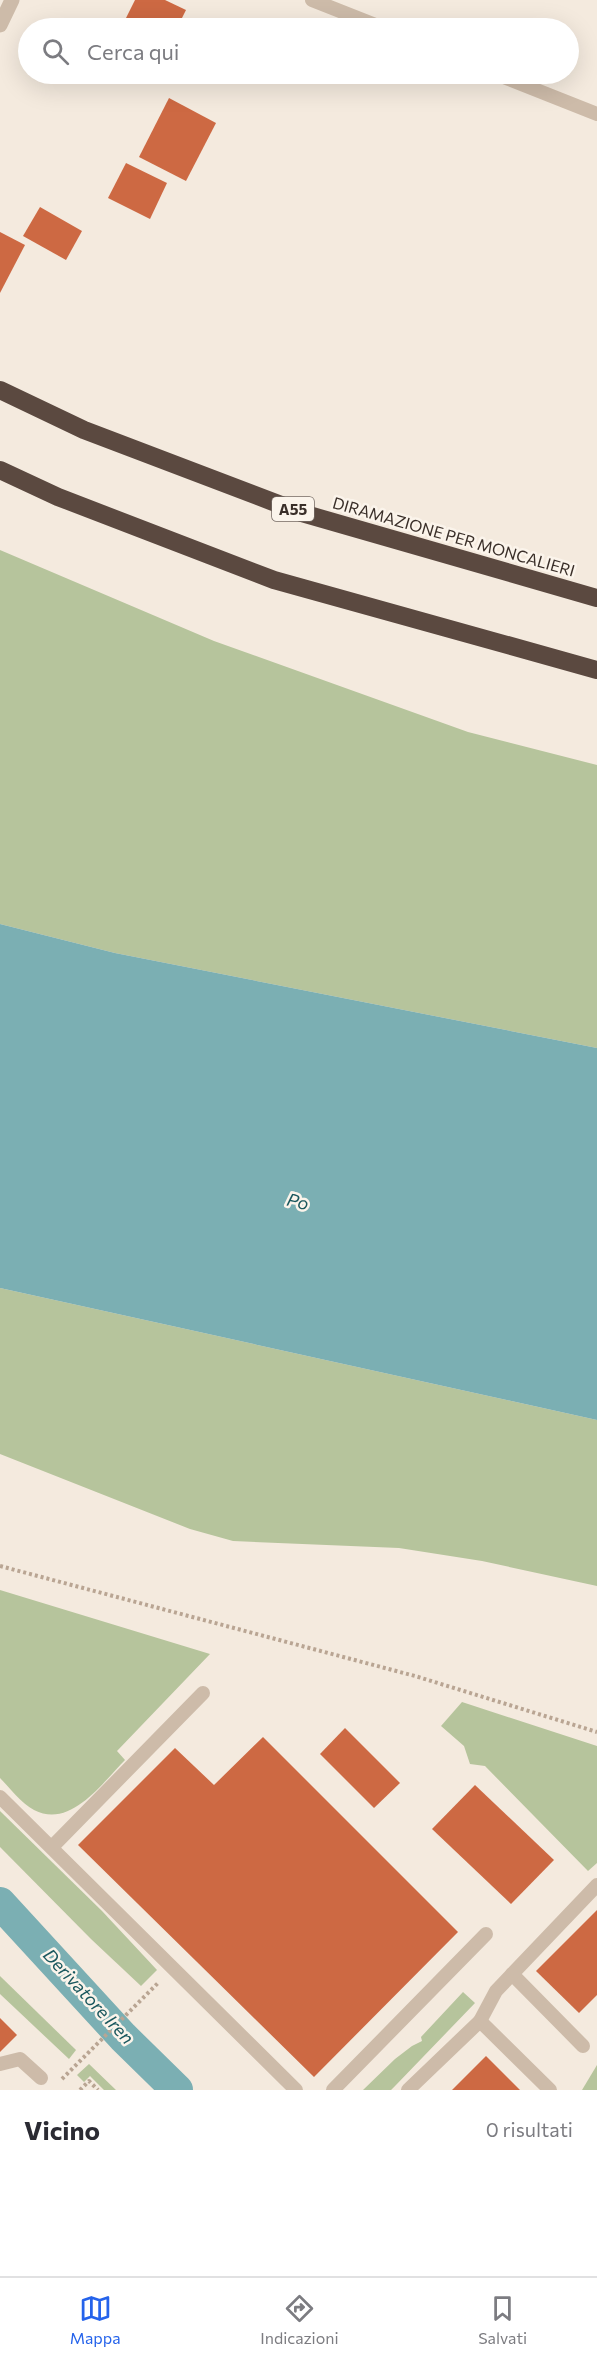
<!DOCTYPE html>
<html lang="it">
<style>
:root{--surface:#fff;--page:#f7f7f7;--text:#2b2b33;--muted:#7c7c81;--line:#e1e1e2;--accent:#2563eb}
body{margin:0;font-family:Commissioner,sans-serif;background:var(--page);color:var(--text)}
.list{margin:0;padding:0;list-style:none}
h2{display:flex;justify-content:space-between;align-items:center;height:78px;margin:0;padding:0 24px;font-size:26px}
h2 small{font-size:20px;font-weight:400;color:var(--muted)}
.icon{flex:none;width:33px;height:33px;fill:none;stroke:currentColor;stroke-width:2;stroke-linecap:round;stroke-linejoin:round}
.map{position:relative;flex:none;width:597px;height:2090px;overflow:hidden}
.search{position:absolute;background:var(--surface);box-shadow:0 6px 24px #0002;left:18px;right:18px;top:18px;height:66px;display:flex;align-items:center;gap:15px;box-sizing:border-box;padding:0 21px;border-radius:33px;color:var(--muted);font-size:22px}
.sheet{height:186px;background:var(--surface)}
nav{display:flex;justify-content:space-around;align-items:center;box-sizing:border-box;height:84px;border-top:2px solid var(--line);background:var(--surface);font-size:16px;color:var(--muted)}
nav a{display:grid;justify-items:center;gap:3px}
nav .on{color:var(--accent)}
.map>svg:first-child{display:block}
</style>
<div class="map">
<svg width="597" height="2090" viewBox="0 0 597 2090">
<rect width="100%" height="100%" fill="#f4eade"/>
<g fill="#b6c49c">
<path d="M0,550L214,641L468,732L597,765V1048L115,953L0,924Z"/>
<path d="M0,1288L597,1420V1586L482,1561L399,1548L233,1541L190,1529L0,1454Z"/>
<path d="M0,1590L210,1654L117,1751L125,1760C102,1783 71,1829 34,1810C21,1803 10,1788 0,1778Z"/>
<path d="M462,1702L597,1746V1863L588,1871L485,1766L470,1764L464,1746L441,1726Z"/>
<path d="M0,1811L102,1911L157,1970L141,1986L91,1939L0,1847Z"/>
<path d="M0,1976L76,2050L69,2059L0,1994Z"/>
<path d="M463,1992L475,2003L396,2085L391,2090H363L395,2059L412,2046L422,2041L421,2037Z"/>
<path d="M89,2064L116,2090H104L90,2076L84,2082L77,2075Z"/>
<path d="M597,2065V2090H582Z"/>
</g>
<path fill="#7bafb3" d="M0,924L115,953L597,1048V1420L0,1288Z"/>
<g fill="none" stroke-linecap="round" stroke-linejoin="round">
<path stroke="#7bafb3" stroke-width="32" d="M0,1903L123,2037L177,2090"/>
</g>
<g fill="#cd6943">
<path d="M135,0H165L186,10L177,28H121Z"/>
<path d="M140,74H154L151,79Z"/>
<path d="M169,98L216,123L186,181L139,157Z"/>
<path d="M126,163L167,183L150,219L108,198Z"/>
<path d="M40,207L82,231L66,260L23,236Z"/>
<path d="M0,232L25,245L0,293Z"/>
<path d="M345,1728L400,1783L374,1808L320,1754Z"/>
<path d="M263,1737L458,1932L314,2077L78,1845L175,1748L214,1785Z"/>
<path d="M475,1785L554,1860L511,1904L432,1829Z"/>
<path d="M597,1910V1995L579,2013L536,1971Z"/>
<path d="M0,2018L17,2035L0,2052Z"/>
<path d="M486,2056L520,2090H452Z"/>
</g>
<g fill="none" stroke-linecap="round" stroke-linejoin="round">
<g stroke="#b9a593" stroke-width="4" stroke-dasharray="3 3" stroke-linecap="butt">
<path d="M0,1566L415,1676L597,1732"/>
<path d="M62,2079L158,1983"/>
<path d="M80,2090L89,2081L98,2090"/>
</g>
<g stroke="#cdbba9" stroke-width="14">
<path d="M312,0L383,28"/>
<path d="M496,74L597,114"/>
<path d="M0,1797L296,2090"/>
<path d="M52,1847L203,1693"/>
<path d="M512,1974L583,2046"/>
<path d="M480,2021L496,1991L597,1885"/>
<path d="M0,2064L20,2059L41,2078"/>
<path d="M333,2090L486,1934"/>
<path d="M408,2090L480,2021L550,2090"/>
</g>
<path stroke="#cdbba9" stroke-width="15" d="M0,25L12,0"/>
<g stroke="#5b4940" stroke-width="18">
<path d="M0,390L84,430L302,513L597,598"/>
<path d="M0,470L58,497L274,580L597,670"/>
</g>
</g>
<g text-anchor="middle" dominant-baseline="central" stroke-width="5" stroke-linejoin="round" paint-order="stroke">
<rect fill="#fbf4eb" stroke="#746a63" stroke-width="1.5" x="272" y="497" width="42" height="24" rx="4.5"/>
<g font-size="15" font-weight="bold" fill="#3a2f29">
<text x="293" y="509">A55</text>
</g>
<g font-size="16" fill="#3a2f29" stroke="#fbf4eb">
<text transform="translate(454 536) rotate(16)">DIRAMAZIONE PER MONCALIERI</text>
</g>
<g font-size="18" font-style="italic" fill="#1b585e" stroke="#fbf4eb">
<text transform="translate(298 1201) rotate(14)">Po</text>
<text transform="translate(89 1996) rotate(47)">Derivatore Iren</text>
</g>
</g>
</svg>
<div class="search"><svg class="icon" aria-label="search" viewBox="0 0 24 24"><circle cx="10" cy="10" r="6"/><path d="M15 15l6 6"/></svg>Cerca qui</div>
</div>
<section class="sheet">
<h2>Vicino<small>0 risultati</small></h2>
<ul class="list">
</ul>
</section>
<nav>
<a class="on"><svg class="icon" aria-label="map" viewBox="0 0 24 24"><path d="M3 6l6-2 6 2 6-2v14l-6 2-6-2-6 2zM9 4v14M15 6v14"/></svg>Mappa</a>
<a><svg class="icon" aria-label="directions" viewBox="0 0 24 24"><path d="M12 3l9 9-9 9-9-9zM9 14v-3h6M13 9l2 2-2 2"/></svg>Indicazioni</a>
<a><svg class="icon" aria-label="saved" viewBox="0 0 24 24"><path d="M7 4h10v16l-5-4-5 4z"/></svg>Salvati</a>
</nav>
